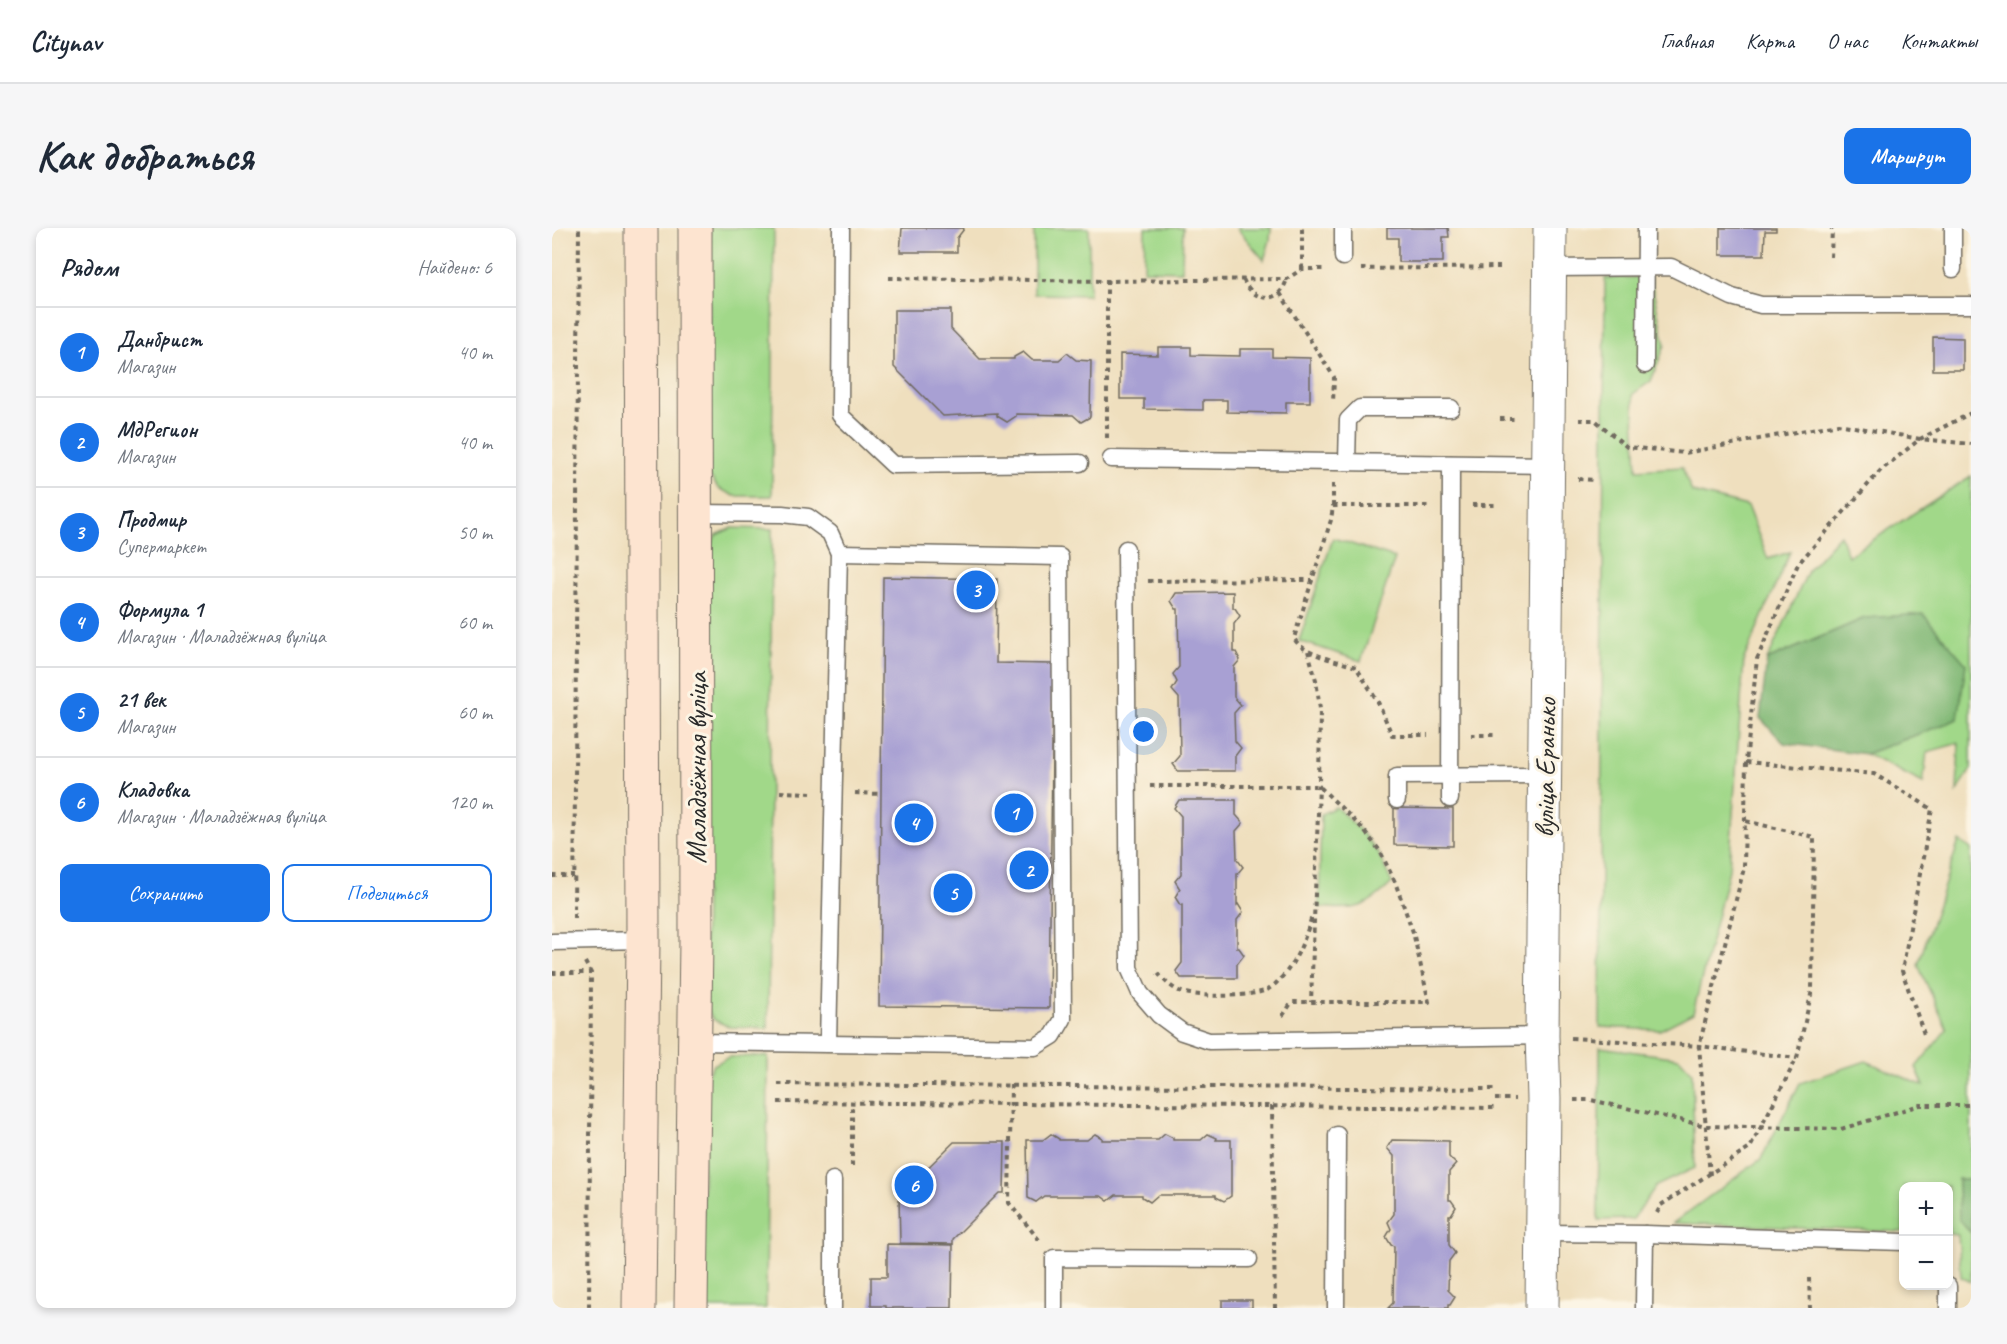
<!DOCTYPE html>
<html lang="ru">
<meta charset="utf-8">
<style>
:root{--surface:#fff;--page:#f6f6f7;--text:#1f2937;--muted:#747a83;--line:#e0e1e3;--accent:#1a73e8}
body{margin:0;font-family:Caveat,sans-serif;background:var(--page);color:var(--text)}
.controls{position:absolute;right:18px;bottom:18px;display:grid;overflow:hidden;border-radius:12px;box-shadow:0 3px 9px #0003}
.controls button{width:54px;height:54px;display:grid;place-items:center;padding:0;border:0;border-bottom:2px solid var(--line);background:var(--surface);color:var(--text);font:30px sans-serif}
.you{position:absolute;left:592px;top:504px;width:21px;height:21px;margin:-15px;border:4px solid #fff;border-radius:50%;background:#1a73e8;box-shadow:0 0 0 9px #1a73e833}
.badge{display:grid;place-items:center;width:39px;height:39px;border-radius:50%;background:var(--accent);color:#fff;font-size:20px;font-weight:700}
.pin{position:absolute;translate:-50% -50%;border:3px solid #fff;box-shadow:0 2px 6px #0006}
.list{margin:0;padding:0;list-style:none}
h2{display:flex;justify-content:space-between;align-items:center;height:78px;margin:0;padding:0 24px;font-size:26px}
h2 small{font-size:20px;font-weight:400;color:var(--muted)}
.list li{display:grid;grid-template-columns:39px 1fr auto;gap:18px;align-items:center;box-sizing:border-box;height:90px;padding:0 24px;border-top:2px solid var(--line)}
.list b{display:block;font-size:22px;white-space:nowrap}
.list p{margin:0;font-size:20px;white-space:nowrap;color:var(--muted)}
.list em{font-size:20px;font-style:normal;color:var(--muted)}
.actions{display:flex;gap:12px;padding:18px 24px}
.actions a{flex:1;padding:14px 0;border:2px solid var(--accent);border-radius:12px;text-align:center;font-size:21px;color:var(--accent)}
.actions .main{background:var(--accent);color:#fff}
.map{position:relative;flex:none;width:1419px;height:1080px;overflow:hidden;border-radius:12px}
header{display:flex;align-items:center;gap:36px;box-sizing:border-box;height:84px;padding:0 30px;background:var(--surface);border-bottom:2px solid var(--line)}
header strong{font-size:28px}
nav{display:flex;gap:33px;margin-inline-start:auto;font-size:21px}
.intro{display:flex;align-items:center;justify-content:space-between;box-sizing:border-box;height:144px;padding:0 36px}
h1{margin:0;font-size:42px}
.button{padding:15px 27px;border-radius:12px;background:var(--accent);color:#fff;font-size:21px;font-weight:700}
main{display:flex;gap:36px;padding:0 36px}
aside{flex:1;background:var(--surface);border-radius:12px;box-shadow:0 3px 9px #0003}
.map>svg:first-child{display:block}
</style>
<header>
<strong>Citynav</strong>
<nav><a>Главная</a><a>Карта</a><a>О нас</a><a>Контакты</a></nav>
</header>
<div class="intro"><h1>Как добраться</h1><a class="button">Маршрут</a></div>
<main>
<aside>
<h2>Рядом<small>Найдено: 6</small></h2>
<ul class="list">
<li><span class="badge">1</span><div><b>Данбрист</b><p>Магазин</p></div><em>40 m</em></li>
<li><span class="badge">2</span><div><b>МдРегион</b><p>Магазин</p></div><em>40 m</em></li>
<li><span class="badge">3</span><div><b>Продмир</b><p>Супермаркет</p></div><em>50 m</em></li>
<li><span class="badge">4</span><div><b>Формула 1</b><p>Магазин · Маладзёжная вуліца</p></div><em>60 m</em></li>
<li><span class="badge">5</span><div><b>21 век</b><p>Магазин</p></div><em>60 m</em></li>
<li><span class="badge">6</span><div><b>Кладовка</b><p>Магазин · Маладзёжная вуліца</p></div><em>120 m</em></li>
</ul>
<div class="actions"><a class="main">Сохранить</a><a>Поделиться</a></div>
</aside>
<div class="map">
<svg width="1419" height="1080" viewBox="0 0 1419 1080">
<rect width="100%" height="100%" fill="#fcf5e5"/>
<filter id="ink" filterUnits="userSpaceOnUse"><feTurbulence type="fractalNoise" baseFrequency=".0167" numOctaves="2"/><feDisplacementMap in="SourceGraphic" scale="12" xChannelSelector="R" yChannelSelector="G"/><feConvolveMatrix kernelMatrix="1 2 1 2 8 2 1 2 1" color-interpolation-filters="sRGB"/></filter>
<filter id="wash" filterUnits="userSpaceOnUse"><feTurbulence type="fractalNoise" baseFrequency=".008" numOctaves="4" result="noise"/><feDisplacementMap in="SourceGraphic" scale="24" xChannelSelector="R" yChannelSelector="G"/><feGaussianBlur stdDeviation="1.35" result="paint"/><feColorMatrix in="noise" values="0 0 0 0 0 0 0 0 0 0 0 0 0 0 0 0 0 1.4 0 .05"/><feComposite in="paint" operator="in"/></filter>
<g filter="url(#wash)">
<rect width="100%" height="100%" fill="#efdfbe"/>
<g fill="#a1d889" stroke="#66825a" stroke-width="1.5">
<path d="M158,0H222L220,268H182L166,260L156,245Z"/>
<path d="M482,0H537V67L482,66Z"/>
<path d="M593,0H631L630,43L592,42Z"/>
<path d="M685,0H719L718,12L712,32Z"/>
<path d="M1098,49L1113,117L1099,153L1081,166L1085,242L1130,239L1140,264L1195,278L1216,331L1238,324L1192,431L1177,642L1141,785L1108,802L1048,799L1053,50Z"/>
<path d="M1419,248V541L1405,564L1407,515L1375,524L1371,555L1314,526L1406,491L1313,390L1215,432L1257,341L1288,307L1296,328Z"/>
<path d="M180,300L220,301L216,800L178,799L162,792L152,778L156,324L164,307Z"/>
<path d="M781,310L843,330L809,433L747,413Z"/>
<path d="M784,579L808,602L826,625L840,655C813,681 804,683 767,679L769,586Z"/>
<path d="M1407,613L1419,621V952L1406,951L1407,992L1419,1005V1054L1409,1049L1406,1007L1397,1006L1396,958H1352L1351,1004L1121,995L1209,931L1248,855L1314,833L1372,858L1364,839L1395,801L1366,737Z"/>
<path d="M1048,819L1127,830L1140,844L1143,940L1104,958L1081,991L1046,992Z"/>
<path d="M216,828L214,1080H150L152,852L161,837L177,829Z"/>
</g>
<g fill="#80b875" stroke="#567250" stroke-width="1.5">
<path d="M1371,386L1414,436L1406,491L1314,526L1232,515L1208,490L1215,432L1313,390Z"/>
<path d="M1406,951L1419,952V1005L1407,992Z"/>
</g>
<g id="blocks">
<g fill="#a8a0d3">
<path d="M350,0H411L412,1L405,10V24H348Z"/>
<path d="M835,0H896L897,9H891V34H846V10H835Z"/>
<path d="M1168,0H1224V3H1213L1212,27H1168Z"/>
<path d="M342,82H399V101L428,131H462V129L471,124L480,132H507L515,125L524,132L539,133L538,189L529,194L521,187L464,186V188L455,194L445,188V185L391,188L342,139Z"/>
<path d="M1381,109L1411,110V142H1381Z"/>
<path d="M606,119H639V127L688,128V121H720V129L758,130V174H734V185L675,184V172H651V182L592,181V171H568V126L606,127Z"/>
<path d="M331,349L445,351L444,435L501,436L497,780L327,778Z"/>
<path d="M681,364V380H683L688,388L682,396V424H684L688,432L682,439V469L689,477L682,485L683,513L689,520L683,528V543H626L621,536L628,528L627,470L620,462L625,454L621,446L627,439L626,381H624L619,373L624,365Z"/>
<path d="M627,572H684V587L691,595L684,603L685,631L691,639L685,646V677L686,676L691,684L685,692V720H687L692,727L685,736V750H629L624,743L630,735V677H628L623,669L628,661L623,653L629,646V588L622,580Z"/>
<path d="M842,580L901,581V618L842,617Z"/>
<path d="M499,906L507,911V912H535L543,906L550,910V912H606L613,906L621,910V912H649L656,906L665,910L664,912H679V968L672,973L664,969V967H606L598,974L590,969V967H564L556,973L549,968H492L484,974L476,970L475,912H491Z"/>
<path d="M840,912L897,913V929L904,936L897,944V972H899L904,979L899,987H897V1017L903,1025L897,1033L896,1062L903,1069L898,1077H896V1080H836L841,1075L842,1018L839,1017L834,1009L839,1001L836,994L842,986V928L835,920Z"/>
<path d="M402,914H453L452,965H447L401,1011V1016L348,1015L347,968Z"/>
<path d="M335,1016L401,1017L400,1080H334V1078H319V1049H335Z"/>
<rect x="670" y="1072" width="30" height="8"/>
</g>
</g>
</g>
<g filter="url(#ink)">
<use href="#blocks" fill-opacity="0" stroke="#706a5e" stroke-width="1.5"/>
<g fill="none" stroke-linecap="round" stroke-linejoin="round">
<g stroke="#706a5e" stroke-width="19">
<g id="lane">
<path d="M289,0L288,187L341,237L528,235"/>
<path d="M791,29V0"/>
<path d="M998,40L1119,39L1180,69L1209,77H1419"/>
<path d="M1401,41V0"/>
<path d="M1093,137L1094,0"/>
<path d="M559,231L997,237"/>
<path d="M795,234L796,192L808,180H899"/>
<path d="M143,285L230,286L256,289L278,305L287,325L276,815"/>
<path d="M574,321L577,740L588,765L607,787L630,804L657,813L990,808"/>
<path d="M898,571L899,236"/>
<path d="M845,572V548L993,547"/>
<path d="M0,714L91,712"/>
<path d="M143,814L483,819L501,808L511,791L508,329L287,325"/>
<path d="M991,1005L1093,1006L1352,1014"/>
<path d="M281,1080V952"/>
<path d="M502,1080V1030L697,1031"/>
<path d="M784,1080L785,907"/>
<path d="M1092,1080L1093,1006"/>
<path d="M1396,1080V1058"/>
</g>
</g>
<g stroke="#706a5e" stroke-width="35">
<path id="street" d="M990,1080L992,871L990,808L998,0"/>
</g>
<g stroke="#706a5e" stroke-width="35">
<g id="secondary">
<path d="M87,1080L91,712L89,0"/>
<path d="M139,1080L144,712L143,0"/>
</g>
</g>
<g stroke="#706a5e" stroke-width="4" stroke-dasharray="4.5 4.5" stroke-linecap="butt">
<path d="M1279,29L1280,0"/>
<path d="M750,41V0"/>
<path d="M809,41L948,39"/>
<path d="M337,50L555,53L735,51L750,41H774"/>
<path d="M691,51C701,74 727,78 735,51"/>
<path d="M728,65L782,149L781,175"/>
<path d="M948,191H965"/>
<path d="M1027,192H1043L1075,219L1133,225L1286,196L1368,211L1419,216"/>
<path d="M555,210V53"/>
<path d="M1026,251L1043,252"/>
<path d="M781,256V278L779,292L742,410C750,427 787,433 804,439L826,474L840,507H876"/>
<path d="M920,277H947"/>
<path d="M781,278H876"/>
<path d="M596,353L760,352"/>
<path d="M756,423L764,452L768,481L767,558L759,774"/>
<path d="M919,507H946"/>
<path d="M1194,534L1322,546L1380,581L1350,743L1373,809"/>
<path d="M598,558H767L810,600L828,623L843,654L861,704L877,774H740L732,786L728,789"/>
<path d="M228,564L259,565"/>
<path d="M303,565L329,566"/>
<path d="M0,648H22"/>
<path d="M22,690L27,0"/>
<path d="M33,734L39,745L37,1080"/>
<path d="M0,745H39"/>
<path d="M606,745C611,752 619,759 627,763C643,770 699,769 715,762C718,760 724,756 726,753C744,736 753,711 760,688"/>
<path d="M1019,810L1147,818L1245,830"/>
<path d="M226,856L943,861"/>
<path d="M459,856L457,975L488,1013"/>
<path d="M943,871H963"/>
<path d="M1022,872H1039L1154,898L1289,901L1368,877H1419"/>
<path d="M226,874L943,880"/>
<path d="M720,878L723,1080"/>
<path d="M300,938V875"/>
<path d="M1158,947L1147,818L1192,640L1194,534L1205,431L1246,336L1328,243L1368,211L1419,185"/>
<path d="M1105,985L1109,977L1198,920L1245,830L1260,762L1262,609L1193,593"/>
<path d="M1257,1050L1258,1080"/>
</g>
<use href="#lane" stroke="#fff" stroke-width="16"/>
<use href="#street" stroke="#fff" stroke-width="33"/>
<use href="#secondary" stroke="#fde4d0" stroke-width="33"/>
</g>
</g>
<g text-anchor="middle" dominant-baseline="central" stroke-width="6" stroke-linejoin="round" paint-order="stroke">
<g font-size="28" fill="#2b2b2b" stroke="#fcf5e5">
<text transform="translate(144 540) rotate(-90)">Маладзёжная вуліца</text>
<text transform="translate(993 540) rotate(-89)">вуліца Еранько</text>
</g>
</g>
</svg>
<div class="controls">
<button>+</button>
<button>−</button>
</div>
<div class="you"></div>
<div class="pin badge" style="left:462px;top:585px">1</div>
<div class="pin badge" style="left:477px;top:642px">2</div>
<div class="pin badge" style="left:424px;top:362px">3</div>
<div class="pin badge" style="left:362px;top:595px">4</div>
<div class="pin badge" style="left:401px;top:665px">5</div>
<div class="pin badge" style="left:362px;top:957px">6</div>
</div>
</main>
